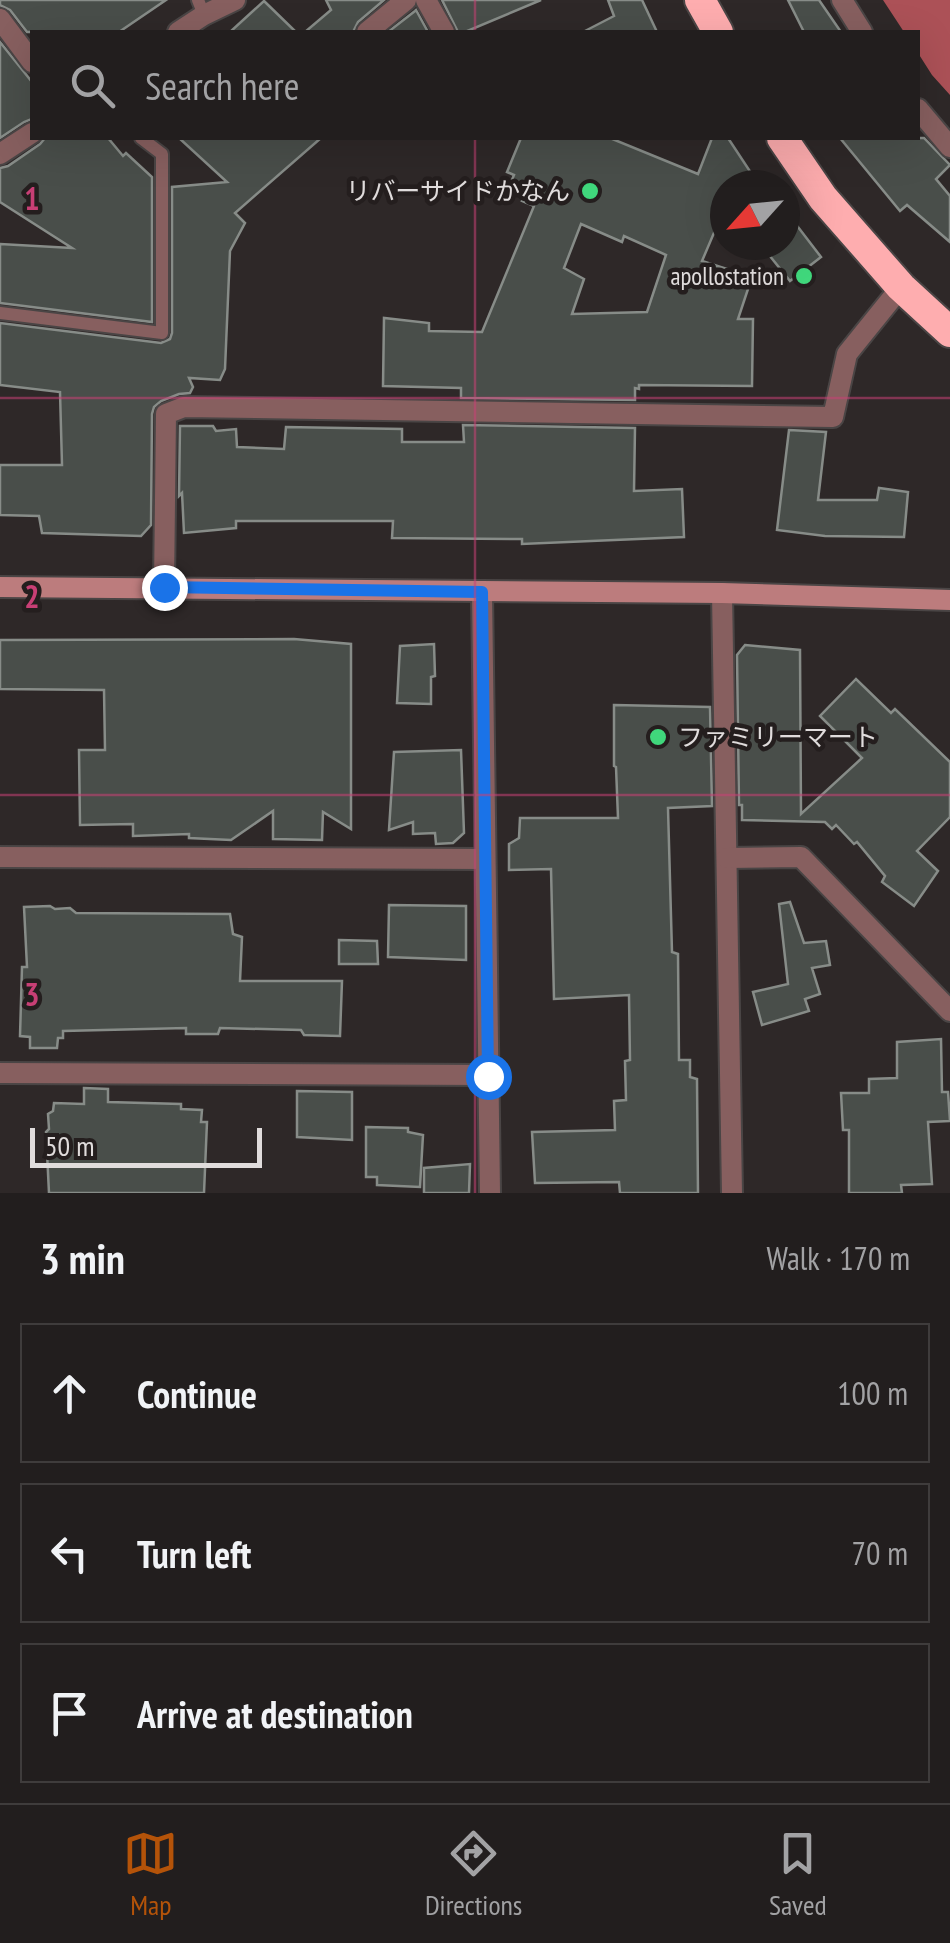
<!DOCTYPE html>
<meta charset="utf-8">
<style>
:root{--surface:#221e1e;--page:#2e2b2b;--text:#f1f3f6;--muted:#a2a2a4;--line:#3f3c3c;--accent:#b45309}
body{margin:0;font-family:"PT Sans Narrow","Noto Sans JP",sans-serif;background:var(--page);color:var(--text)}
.compass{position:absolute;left:710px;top:170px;width:90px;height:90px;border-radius:50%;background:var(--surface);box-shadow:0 10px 40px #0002;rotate:243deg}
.scale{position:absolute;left:30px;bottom:25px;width:232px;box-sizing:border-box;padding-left:10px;border:5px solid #e0dcdc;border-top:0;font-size:28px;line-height:35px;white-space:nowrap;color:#e0dcdc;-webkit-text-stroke:8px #241e1e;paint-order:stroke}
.stop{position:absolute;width:30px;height:30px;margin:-22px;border:8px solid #1a73e8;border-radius:50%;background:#fff}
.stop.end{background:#1a73e8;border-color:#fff;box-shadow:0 2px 10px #0008}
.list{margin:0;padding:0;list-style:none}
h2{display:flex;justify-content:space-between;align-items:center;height:130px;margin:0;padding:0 40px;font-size:42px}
h2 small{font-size:32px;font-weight:400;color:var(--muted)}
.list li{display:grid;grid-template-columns:65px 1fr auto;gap:30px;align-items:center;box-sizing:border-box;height:140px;margin:0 20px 20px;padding:0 20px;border:2px solid var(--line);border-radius:0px}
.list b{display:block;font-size:38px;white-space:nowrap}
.list em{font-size:32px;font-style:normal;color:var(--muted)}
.icon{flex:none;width:55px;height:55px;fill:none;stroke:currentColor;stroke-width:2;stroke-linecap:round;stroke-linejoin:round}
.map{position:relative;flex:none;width:950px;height:1193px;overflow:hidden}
.search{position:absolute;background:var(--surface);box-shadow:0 10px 40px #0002;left:30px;right:30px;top:30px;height:110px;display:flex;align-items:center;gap:25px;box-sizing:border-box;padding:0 35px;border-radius:0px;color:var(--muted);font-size:38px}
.sheet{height:610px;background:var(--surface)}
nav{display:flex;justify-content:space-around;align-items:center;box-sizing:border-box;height:140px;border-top:2px solid var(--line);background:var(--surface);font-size:28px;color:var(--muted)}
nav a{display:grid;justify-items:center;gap:5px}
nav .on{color:var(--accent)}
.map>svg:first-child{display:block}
</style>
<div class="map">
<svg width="950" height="1193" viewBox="0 0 950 1193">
<rect width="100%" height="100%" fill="#2e2828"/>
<path fill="#ac5157" d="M883,0H950V95L932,75L918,53V32H904Z"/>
<g fill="#494e4a" stroke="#878c88" stroke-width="2.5" fill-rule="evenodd">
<path d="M0,0H166L119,32H27L10,10L0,5Z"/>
<path d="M326,0H384L358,22L353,32H305L331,10Z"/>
<path d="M442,0H541L465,32H458Z"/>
<path d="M608,0H642L657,32H583L614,16Z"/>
<path d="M788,0H819L841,32H804Z"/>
<path d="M264,1L296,32H230Z"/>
<path d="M416,10L428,32H388L415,11Z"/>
<path d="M0,42L32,82V119L24,122L0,138Z"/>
<path d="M45,138H108L123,156L126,153L152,177V322L0,303V244L72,248L0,202V168L8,166L40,144Z"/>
<path d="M179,138H321L235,213L245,223L230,251L225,369L220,380L189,378L193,387L190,393L179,394L161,401L154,407L152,414L151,525L141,536L42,533L39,516L0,515V465H62L60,392L0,385V323L161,343L170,339L172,333V187L227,182Z"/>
<path d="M521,138H610L698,174L712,138H728L759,185H725V207L702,261L752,277L738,319H753L752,386L639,385V389L635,388V400L461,398V388L383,386L384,318L429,323V331L482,332L534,206L522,201L526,194L509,187L514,175L507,172ZM581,224L622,242L624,236L666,255L647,312L572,314L584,279L564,268Z"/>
<path d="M840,138H924L950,165L936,179L950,196V242L907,205L900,211Z"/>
<path d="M785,210L821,257L790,281L761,245H785Z"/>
<path d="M463,425L635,428L634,491L682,489L684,537L522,544V539L392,538L393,521H236V528L184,533L182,493L179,496L180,426H213L216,431L236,429L237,447L284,449L286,427L402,429V442H464Z"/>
<path d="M789,430L826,432L818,500H877L879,488L908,492L904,537L825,536L777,530Z"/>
<path d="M294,639L351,644V829L323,812L322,840L273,839V811L231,840L189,838V834L133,836V824L80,825L79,750H105L104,690L0,689V640Z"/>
<path d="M434,644L435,676L431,677V704L397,703L400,646Z"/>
<path d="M745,645L800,650L801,814L862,758L820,716L856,679L891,713L895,709L950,762V817L917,851L938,871L914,906L882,882L885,876L857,842L854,844L836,825L832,829L825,822L742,820V805H739L737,655Z"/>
<path d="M614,705L710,707L712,806L668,808L672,952L678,954L679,1060H690V1077L697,1079L698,1193H620L619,1182L535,1183L532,1132L615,1130L614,1101L626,1100L625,1061L630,1060L629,995L554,999L551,869L509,870V844L519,838L520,818H618L616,767L614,766Z"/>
<path d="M461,750L464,833L453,843L436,844L435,833L413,834V822L389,830L394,752Z"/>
<path d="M790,902L804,943L826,941L830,965L812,968L820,994L805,999L809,1011L762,1025L753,992L788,984L779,904Z"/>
<path d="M389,905L466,906V960L388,957Z"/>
<path d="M50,906L55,909L70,908L76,913L230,914L233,934L242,937L240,981H342L340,1036L304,1035L301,1030L220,1028L218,1034H186V1028L63,1031V1038H58L57,1048H30V1037L20,1036L22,967H27L24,907Z"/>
<path d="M339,940L377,941L378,964H339Z"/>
<path d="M941,1039L942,1092H948L950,1121L928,1122L932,1184L901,1185L902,1193H849V1130H843L841,1093H869V1079L897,1078V1042Z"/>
<path d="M84,1088L108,1089V1102L181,1104V1109L202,1110L201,1122H207L204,1193H49L46,1132L49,1129L48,1114L53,1111L54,1103L84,1104Z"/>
<path d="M297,1091L352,1092V1140L297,1137Z"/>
<path d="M366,1127L408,1128V1132L423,1135L420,1187L377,1185V1177H366Z"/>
<path d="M470,1164L469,1193H424V1168Z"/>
</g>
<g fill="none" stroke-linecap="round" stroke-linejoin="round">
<g stroke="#4a4545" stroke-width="16">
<g id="lane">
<path d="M198,0L204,15"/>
<path d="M0,313L162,333V154L141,138"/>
</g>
</g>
<g stroke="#4a4545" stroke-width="24">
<g id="street">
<path d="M426,0L444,32"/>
<path d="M842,0L862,32"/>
<path d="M0,19L32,62"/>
<path d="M178,32L204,15L235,0"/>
<path d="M367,32L406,0"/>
<path d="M918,109L950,147"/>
<path d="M0,154L32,133"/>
<path d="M164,587L166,414L184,407L833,417L847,354L901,287"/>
<path d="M482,592L490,1193"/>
<path d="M722,593L732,1193"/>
<path d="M0,857L485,859"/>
<path d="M727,858L801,857L950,1011"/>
<path d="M0,1073L488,1075"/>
</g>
</g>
<g stroke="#4a4545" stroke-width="24">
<path id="secondary" d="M0,587L722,593L950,600"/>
</g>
<g stroke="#4a4545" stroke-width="34">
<g id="highway">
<path d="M700,0L718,32"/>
<path d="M782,138L823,198L901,287L950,332"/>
</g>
</g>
<use href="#lane" stroke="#875f5f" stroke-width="12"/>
<use href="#street" stroke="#875f5f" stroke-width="20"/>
<use href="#secondary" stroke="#bc7c7d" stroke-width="20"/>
<use href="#highway" stroke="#feadaf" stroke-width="30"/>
</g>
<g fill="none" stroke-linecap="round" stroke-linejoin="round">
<path stroke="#1a73e8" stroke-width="12" d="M164,587L482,592L488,1076"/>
</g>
<path fill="none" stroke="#c83f75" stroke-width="2.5" stroke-opacity="0.55" d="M475,0V32M475,138V1193M0,398H950M0,795H950"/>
<g fill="#40d77c" stroke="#241e1e" stroke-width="4">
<circle cx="590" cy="191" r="10"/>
<circle cx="804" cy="276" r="10"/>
<circle cx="658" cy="737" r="10"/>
</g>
<g text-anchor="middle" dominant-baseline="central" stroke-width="9" stroke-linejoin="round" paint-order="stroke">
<g font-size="25" fill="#e0dcdc" stroke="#241e1e" text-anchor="end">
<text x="570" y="191">リバーサイドかなん</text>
<text x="784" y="276">apollostation</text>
<text x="678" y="737" text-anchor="start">ファミリーマート</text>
</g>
</g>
<g font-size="32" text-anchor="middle" font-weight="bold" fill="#c83f75" stroke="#241e1e" stroke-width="9" stroke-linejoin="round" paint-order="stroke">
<text x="32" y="210">1</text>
<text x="32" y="608">2</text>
<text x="32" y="1006">3</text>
</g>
</svg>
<svg class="compass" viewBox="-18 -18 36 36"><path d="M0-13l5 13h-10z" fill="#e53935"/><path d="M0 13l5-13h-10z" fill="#a2a2a4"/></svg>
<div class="scale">50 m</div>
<div class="stop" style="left:488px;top:1076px"></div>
<div class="stop end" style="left:164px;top:587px"></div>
<div class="search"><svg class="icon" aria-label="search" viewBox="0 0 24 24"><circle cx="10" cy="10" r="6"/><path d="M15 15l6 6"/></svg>Search here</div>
</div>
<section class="sheet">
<h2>3 min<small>Walk · 170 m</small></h2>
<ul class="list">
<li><svg class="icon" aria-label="ahead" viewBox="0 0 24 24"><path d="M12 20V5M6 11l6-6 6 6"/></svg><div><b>Continue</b></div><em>100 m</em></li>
<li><svg class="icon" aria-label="left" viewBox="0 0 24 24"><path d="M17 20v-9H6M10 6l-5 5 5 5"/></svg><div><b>Turn left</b></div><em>70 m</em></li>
<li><svg class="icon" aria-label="arrive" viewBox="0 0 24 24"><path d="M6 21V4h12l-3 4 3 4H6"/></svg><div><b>Arrive at destination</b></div></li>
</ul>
</section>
<nav>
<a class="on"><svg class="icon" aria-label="map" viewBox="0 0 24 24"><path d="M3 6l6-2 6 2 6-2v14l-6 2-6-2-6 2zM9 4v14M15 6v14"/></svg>Map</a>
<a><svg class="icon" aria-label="directions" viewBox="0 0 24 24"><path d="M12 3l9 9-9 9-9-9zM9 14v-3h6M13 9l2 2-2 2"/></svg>Directions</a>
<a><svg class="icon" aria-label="saved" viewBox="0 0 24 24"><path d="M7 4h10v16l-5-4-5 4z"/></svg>Saved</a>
</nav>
